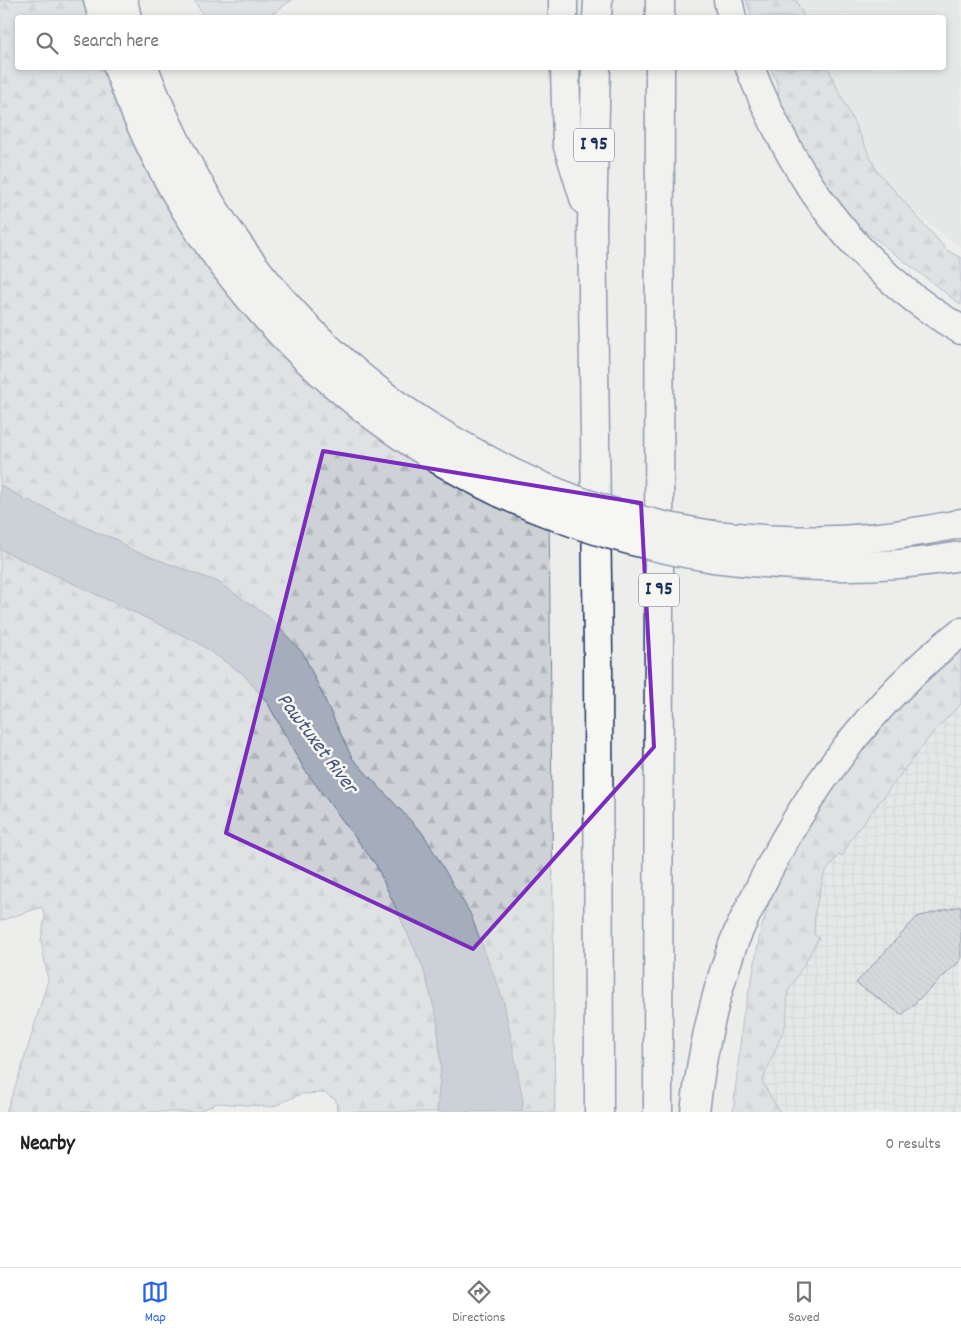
<!DOCTYPE html>
<style>
:root{--surface:#fff;--page:#f2f2f2;--text:#222;--muted:#767676;--line:#e0e0e0;--accent:#2563eb}
body{margin:0;font-family:Dekko,sans-serif;background:var(--page);color:var(--text)}
.list{margin:0;padding:0;list-style:none}
h2{display:flex;justify-content:space-between;align-items:center;height:65px;margin:0;padding:0 20px;font-size:21px}
h2 small{font-size:16px;font-weight:400;color:var(--muted)}
.icon{flex:none;width:28px;height:28px;fill:none;stroke:currentColor;stroke-width:2;stroke-linecap:round;stroke-linejoin:round}
.map{position:relative;flex:none;width:961px;height:1112px;overflow:hidden}
.search{position:absolute;background:var(--surface);box-shadow:0 2px 8px #0003;left:15px;right:15px;top:15px;height:55px;display:flex;align-items:center;gap:12px;box-sizing:border-box;padding:0 18px;border-radius:5px;color:var(--muted);font-size:19px}
.sheet{height:155px;background:var(--surface)}
nav{display:flex;justify-content:space-around;align-items:center;box-sizing:border-box;height:70px;border-top:1px solid var(--line);background:var(--surface);font-size:14px;color:var(--muted)}
nav a{display:grid;justify-items:center;gap:2px}
nav .on{color:var(--accent)}
.map>svg:first-child{display:block}
</style>
<div class="map">
<svg width="961" height="1112" viewBox="0 0 961 1112">
<defs>
<pattern id="industrial-grid" width="8" height="8" patternUnits="userSpaceOnUse" patternTransform="scale(1.25)"><rect width="8" height="8" fill="#dde0e1"/><path d="M0 4h8M4 0v8" fill="none" stroke="#bdc0c3"/></pattern>
<pattern id="forest-firs" width="22" height="20" patternUnits="userSpaceOnUse" patternTransform="scale(1.25)"><rect width="22" height="20" fill="#ced2d7"/><path d="M5 1l3.5 6h-7zM16 11l3.5 6h-7z" fill="#b0b5bb"/></pattern>
<pattern id="building-back-hatch" width="6" height="6" patternUnits="userSpaceOnUse" patternTransform="scale(1.25)"><rect width="6" height="6" fill="#b9bfc8"/><path d="M-1 5l2 2M0 0l6 6M5-1l2 2" fill="none" stroke="#9ea4ae"/></pattern>
</defs>
<rect width="100%" height="100%" fill="#edeeec"/>
<filter id="ink" filterUnits="userSpaceOnUse"><feTurbulence type="fractalNoise" baseFrequency=".02" numOctaves="2"/><feDisplacementMap in="SourceGraphic" scale="10" xChannelSelector="R" yChannelSelector="G"/><feConvolveMatrix kernelMatrix="1 2 1 2 8 2 1 2 1" color-interpolation-filters="sRGB"/></filter>
<g filter="url(#ink)">
<path fill="#dde0e1" d="M790,0H961V248L874,181L818,68H944V18L794,17Z"/>
<path fill="url(#industrial-grid)" d="M961,704V1112H780L762,1082L786,1024L788,992L819,938L814,934L815,911L824,874L839,854L843,856L853,836L935,730Z"/>
<path fill="#ced2d7" stroke="#74809a" d="M194,0H292L268,17L205,18Z"/>
<g fill="url(#forest-firs)" stroke="#74809a">
<path d="M0,0H91L95,17L18,18V68H107L429,469L527,521L536,507L549,511L555,1112H522L523,1101L424,835L352,758L303,653L218,582L129,549L116,539L100,534L28,501L26,502L21,497L0,485Z"/>
<path d="M746,0H796L804,17H752Z"/>
<path d="M771,68H828L877,171L947,250L961,258V305L847,217L812,169L780,113L778,87Z"/>
<path d="M0,549L197,642L243,674L267,702L304,769L376,865L423,967L437,1018L441,1067L437,1112H337L336,1100L325,1093L301,1094L272,1107L217,1103L198,1112H6L20,1073L48,980L41,941L45,916L42,907L0,921Z"/>
<path d="M961,640V704L935,730L853,836L842,856L839,854L824,874L815,911L814,934L819,938L788,992L786,1024L762,1082L780,1112H733L743,1016L753,974L760,933L783,856L837,769Z"/>
</g>
<path fill="#a5acbc" stroke="#6e7a96" d="M0,485L21,497L26,502L28,500L100,534L116,539L129,549L218,582L269,617L303,653L352,758L424,835L470,913L504,1002L523,1101L522,1112H437L441,1067L437,1018L423,967L376,865L304,769L267,702L243,674L197,642L0,549Z"/>
<path fill="url(#building-back-hatch)" stroke="#1b2f5e" d="M961,906V960L902,1015L856,983L917,917Z"/>
<g fill="none" stroke-linecap="round" stroke-linejoin="round">
<g stroke="#1b2f5e" stroke-width="31">
<g id="motorway">
<path d="M98,0L103,18"/>
<path d="M123,0L127,18"/>
<path d="M563,0V18"/>
<path d="M728,0L732,18"/>
<path d="M597,18L598,0"/>
<path d="M660,18V0"/>
<path d="M118,68C184,254 322,408 501,493"/>
<path d="M144,68C192,195 272,309 381,393C421,424 465,448 510,472"/>
<path d="M565,68L567,143L585,201"/>
<path d="M596,68L592,223L598,651L599,1112"/>
<path d="M750,68C794,179 856,268 961,330"/>
<path d="M714,535C783,542 851,544 920,531C933,529 948,527 961,523"/>
<path d="M713,558C795,568 879,571 961,556"/>
<path d="M658,1112L660,68"/>
<path d="M695,1112C701,1057 713,1002 731,950C738,930 748,911 758,891C805,792 874,700 961,632"/>
</g>
</g>
<use href="#motorway" stroke="#f6f6f2" stroke-width="28"/>
<g stroke="#1b2f5e" stroke-width="31" stroke-linecap="butt">
<g id="motorway-bridge">
<path d="M510,472C575,503 642,525 714,535"/>
<path d="M501,493C569,525 639,546 713,558"/>
</g>
</g>
<use href="#motorway-bridge" stroke="#f6f6f2" stroke-width="28"/>
</g>
</g>
<path d="M0 0H961V1112H0ZM323,451L641,503L654,747L473,949L226,833Z" fill="#edeeec" fill-opacity=".55" fill-rule="evenodd"/>
<path fill="none" stroke="#7b2cbf" stroke-width="4" stroke-linejoin="round" d="M323,451L641,503L654,747L473,949L226,833Z"/>
<g text-anchor="middle" dominant-baseline="central" stroke-width="5" stroke-linejoin="round" paint-order="stroke">
<g fill="#f6f6f2" stroke="#5d6b8a" stroke-width="1">
<rect x="574" y="128.5" width="40" height="33" rx="4"/>
<rect x="639" y="573.5" width="40" height="33" rx="4"/>
</g>
<g font-size="19" font-weight="bold" fill="#1b2f5e">
<text x="594" y="145">I 95</text>
<text x="659" y="590">I 95</text>
</g>
<g font-size="21" font-style="italic" fill="#44547a" stroke="#f6f6f2">
<text transform="translate(316 744) rotate(53)">Pawtuxet River</text>
</g>
</g>
</svg>
<div class="search"><svg class="icon" aria-label="search" viewBox="0 0 24 24"><circle cx="10" cy="10" r="6"/><path d="M15 15l6 6"/></svg>Search here</div>
</div>
<section class="sheet">
<h2>Nearby<small>0 results</small></h2>
<ul class="list">
</ul>
</section>
<nav>
<a class="on"><svg class="icon" aria-label="map" viewBox="0 0 24 24"><path d="M3 6l6-2 6 2 6-2v14l-6 2-6-2-6 2zM9 4v14M15 6v14"/></svg>Map</a>
<a><svg class="icon" aria-label="directions" viewBox="0 0 24 24"><path d="M12 3l9 9-9 9-9-9zM9 14v-3h6M13 9l2 2-2 2"/></svg>Directions</a>
<a><svg class="icon" aria-label="saved" viewBox="0 0 24 24"><path d="M7 4h10v16l-5-4-5 4z"/></svg>Saved</a>
</nav>
